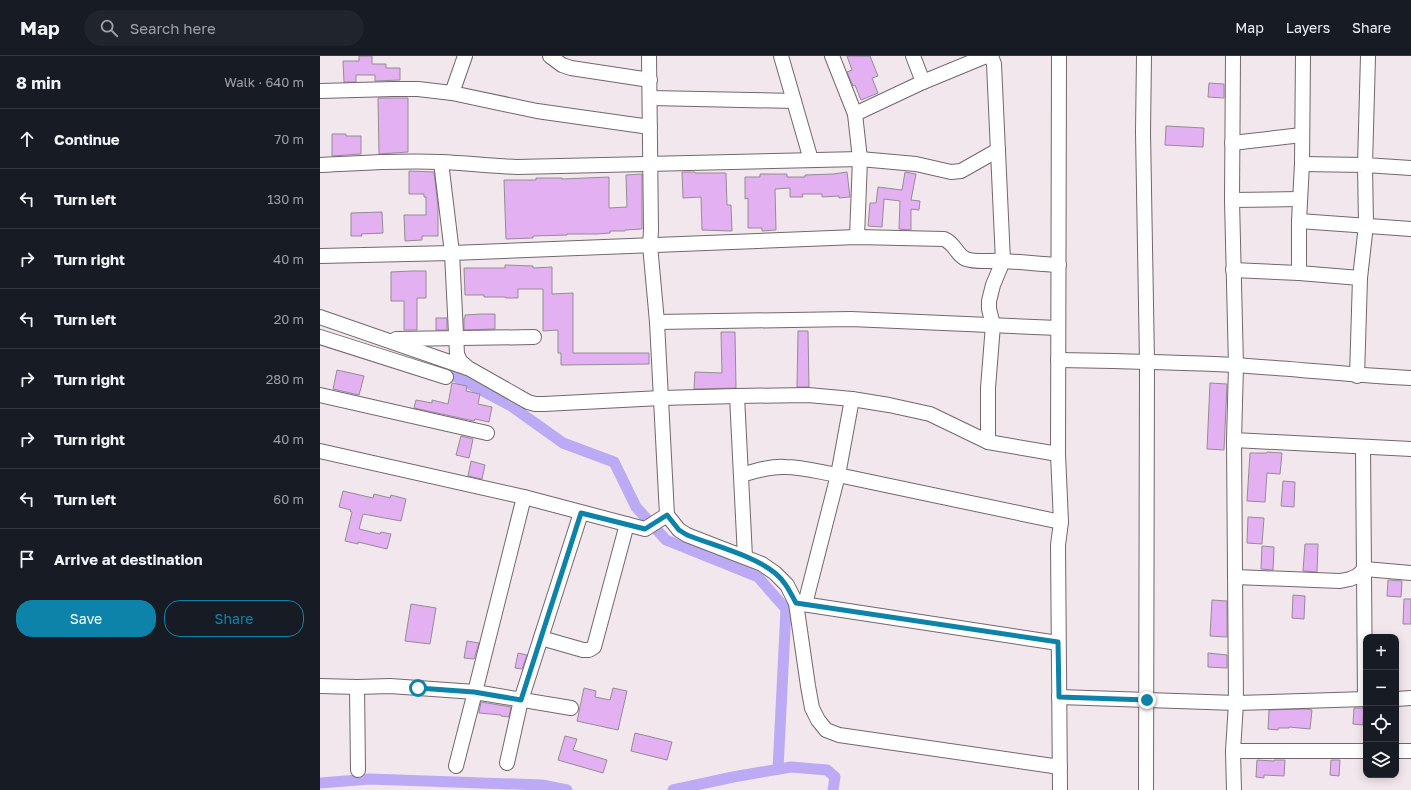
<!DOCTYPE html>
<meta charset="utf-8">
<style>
:root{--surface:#171b24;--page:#20242c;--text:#f1f3f6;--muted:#9ea1a6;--line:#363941;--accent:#0e83a9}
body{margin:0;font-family:"Golos Text",sans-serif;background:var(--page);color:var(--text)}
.controls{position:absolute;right:12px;bottom:12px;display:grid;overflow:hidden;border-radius:8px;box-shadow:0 2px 10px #0003}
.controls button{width:36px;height:36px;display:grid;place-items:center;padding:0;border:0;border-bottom:1px solid var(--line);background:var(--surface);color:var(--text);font:20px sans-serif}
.stop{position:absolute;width:12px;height:12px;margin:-9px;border:3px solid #0e83a9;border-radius:50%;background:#fff}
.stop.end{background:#0e83a9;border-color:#fff;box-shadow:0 1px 4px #0008}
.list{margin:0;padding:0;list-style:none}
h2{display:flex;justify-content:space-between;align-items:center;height:52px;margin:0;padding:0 16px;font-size:17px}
h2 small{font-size:13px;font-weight:400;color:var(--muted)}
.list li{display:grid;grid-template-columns:26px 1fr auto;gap:12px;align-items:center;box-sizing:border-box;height:60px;padding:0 16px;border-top:1px solid var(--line)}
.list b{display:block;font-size:15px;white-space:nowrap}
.list em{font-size:13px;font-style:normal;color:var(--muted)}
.actions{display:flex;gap:8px;padding:12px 16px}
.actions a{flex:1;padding:9px 0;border:1px solid var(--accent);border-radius:16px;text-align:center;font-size:14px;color:var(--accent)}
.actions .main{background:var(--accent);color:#fff}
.icon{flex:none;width:22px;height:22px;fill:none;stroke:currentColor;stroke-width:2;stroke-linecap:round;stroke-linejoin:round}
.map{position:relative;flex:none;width:1091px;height:734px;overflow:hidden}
header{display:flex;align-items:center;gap:24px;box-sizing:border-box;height:56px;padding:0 20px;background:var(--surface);border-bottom:1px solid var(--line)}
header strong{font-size:19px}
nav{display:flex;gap:22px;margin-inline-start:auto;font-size:14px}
.search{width:280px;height:36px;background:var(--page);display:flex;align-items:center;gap:10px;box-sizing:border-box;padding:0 14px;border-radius:22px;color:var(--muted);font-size:15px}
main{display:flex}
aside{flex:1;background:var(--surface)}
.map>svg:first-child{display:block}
</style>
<header>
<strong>Map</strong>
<div class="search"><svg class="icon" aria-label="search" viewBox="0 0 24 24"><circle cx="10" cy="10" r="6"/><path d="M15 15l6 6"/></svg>Search here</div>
<nav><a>Map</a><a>Layers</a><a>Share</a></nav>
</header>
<main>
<aside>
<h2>8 min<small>Walk · 640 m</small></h2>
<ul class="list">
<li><svg class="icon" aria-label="ahead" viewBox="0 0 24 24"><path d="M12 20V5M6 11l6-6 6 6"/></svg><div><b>Continue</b></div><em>70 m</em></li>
<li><svg class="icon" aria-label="left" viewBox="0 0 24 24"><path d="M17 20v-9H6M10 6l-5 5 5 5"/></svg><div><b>Turn left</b></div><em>130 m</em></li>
<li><svg class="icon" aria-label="right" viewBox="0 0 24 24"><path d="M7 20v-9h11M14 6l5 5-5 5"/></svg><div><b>Turn right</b></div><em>40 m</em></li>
<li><svg class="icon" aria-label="left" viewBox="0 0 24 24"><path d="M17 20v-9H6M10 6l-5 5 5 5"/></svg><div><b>Turn left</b></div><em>20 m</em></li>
<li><svg class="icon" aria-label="right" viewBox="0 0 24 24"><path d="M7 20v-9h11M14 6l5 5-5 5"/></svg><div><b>Turn right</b></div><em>280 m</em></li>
<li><svg class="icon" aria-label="right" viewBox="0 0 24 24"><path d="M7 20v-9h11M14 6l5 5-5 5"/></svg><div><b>Turn right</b></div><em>40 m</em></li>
<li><svg class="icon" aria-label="left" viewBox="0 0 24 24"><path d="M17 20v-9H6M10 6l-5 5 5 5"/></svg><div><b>Turn left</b></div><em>60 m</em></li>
<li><svg class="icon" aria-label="arrive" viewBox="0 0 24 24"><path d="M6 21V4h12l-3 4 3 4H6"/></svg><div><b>Arrive at destination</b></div></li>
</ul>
<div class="actions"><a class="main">Save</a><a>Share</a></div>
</aside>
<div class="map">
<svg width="1091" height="734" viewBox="0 0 1091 734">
<rect width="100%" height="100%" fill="#f2e7ed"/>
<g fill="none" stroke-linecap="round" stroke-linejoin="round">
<g stroke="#bdaaf4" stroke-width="11">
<path d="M119,312L191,350L243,387L294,406L316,451L346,484L438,521L466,553L458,713"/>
<path d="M0,727L50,723L222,729L247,734"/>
<path d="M353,734L413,721L471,711L507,714L515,721L513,734"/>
</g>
</g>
<g fill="#e3b1f2" stroke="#938c95">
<path d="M39,0H52V8H66V12H80V24L55,25V19H36V26H24L23,5H39Z"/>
<path d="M527,0H550L558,20L552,22L558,37L541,44L535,29L533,30L527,16L532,14Z"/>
<path d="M889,27L904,28V42L888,41Z"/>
<path d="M58,42H88V96L59,98Z"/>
<path d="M846,70L884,72L883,91L845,89Z"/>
<path d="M12,78H26V80H41V98L12,100Z"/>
<path d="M89,115L114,116L118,150V180H102V184L85,185L84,159H106V141H104V138H89Z"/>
<path d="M362,116H375V117H406L407,149H411L412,175L382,174L381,141L363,142Z"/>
<path d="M527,116L530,141L519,142V140L502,141V138H482L483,141H470V132L455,133L456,174L442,175V172H428V142L425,143V121H440V118H467V121H485V119L513,118Z"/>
<path d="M585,116L596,118L591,144L600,145L599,154L591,153V174L579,173L580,145L564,143L562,171L548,170L550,147H556L558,131L582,134Z"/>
<path d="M322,118V173L305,174V175H290V177L277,178H247V179L213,180V182L186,183L184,124H216V122H242V123L289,121V152L307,151L306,119Z"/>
<path d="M62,156L63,177L41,178L42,180H31V157Z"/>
<path d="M185,209L213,210V212L232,211V238L253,237V297H329V308L241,309V297H238V274L223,275V233H198V242H186V241H164V239H145L144,212H185Z"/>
<path d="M92,215H106V242H97V274H84V245H71V216Z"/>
<path d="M162,258H175V273L144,274V262H145V259Z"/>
<rect x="116" y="262" width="11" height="12"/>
<path d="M478,275H488L489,331H477Z"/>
<path d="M401,276H415L416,332L374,333L375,316L402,317Z"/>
<path d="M17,314L44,320L39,339L13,333Z"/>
<path d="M132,327L147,330L146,335L160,338L158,348L172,351L169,366L155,363L154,365L94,352L96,344L112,347V344L128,348Z"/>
<path d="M890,327L907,328L904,394L887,393Z"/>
<path d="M141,380L153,383L149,402L136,399Z"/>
<path d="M947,396L962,397L960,418L947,417L945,446L927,445L930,397H947Z"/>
<path d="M151,405L165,409L162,423L148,420Z"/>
<path d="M963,425L975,426L974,451L961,450Z"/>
<path d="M23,435L53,442L54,438L70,442L71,439L86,443L81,465L43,458L39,473L60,478L61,476L71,478L67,493L38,486V488L25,485L32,456L30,455L31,454L19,451Z"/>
<path d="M928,461L944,462L942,488L927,487Z"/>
<path d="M985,488H998L997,516L983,515Z"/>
<path d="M942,490L954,491L953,514L941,513Z"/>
<path d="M1068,524L1082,525L1081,541L1067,540Z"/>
<path d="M973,539L985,540L984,563L972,562Z"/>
<path d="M1084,543H1091V568H1083Z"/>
<path d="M892,544L907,545V581L890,580Z"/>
<path d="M91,548L116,552L110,588L85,585Z"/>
<path d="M147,585L159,587L154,603L144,602Z"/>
<path d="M198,597L207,599L202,613L195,612Z"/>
<path d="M888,597L907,599V612L888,611Z"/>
<path d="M264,632L276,635L275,641L290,644L293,632L307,635L298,674L257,665Z"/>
<path d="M161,646L191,651L189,661L181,660V659L159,657Z"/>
<path d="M1034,652H1044L1043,669L1033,668Z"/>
<path d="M986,653L992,654L990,673L969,671V672H958V674L948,673L949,654Z"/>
<path d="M315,677L352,686L347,704L311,695Z"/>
<path d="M245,680L257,683L253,694L287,704L283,717L238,704Z"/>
<path d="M937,704L954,705V704H965L964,720L944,719V722L936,721Z"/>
<path d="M1011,704H1020L1019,720L1010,719Z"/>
</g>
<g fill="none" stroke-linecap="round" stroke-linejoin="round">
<g stroke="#71676d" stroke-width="16">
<g id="minor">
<path d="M230,0L242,9L251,12L330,24"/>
<path d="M461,0L491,104"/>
<path d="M512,0L535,58L540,103L537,181"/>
<path d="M593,0L603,26"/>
<path d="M739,0L738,398L741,466L738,489L740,734"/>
<path d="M824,0L823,76L827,305L826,734"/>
<path d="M913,0L912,144L916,310L914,384L1091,393"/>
<path d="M1048,0L1045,109L1091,112"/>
<path d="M0,35L73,33H98L132,37L217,55L330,71"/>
<path d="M132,37L145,0"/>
<path d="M330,42L474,45"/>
<path d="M535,58L603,26L666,0"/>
<path d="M912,87L982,79"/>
<path d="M121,106L132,197L137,298L140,305L148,312L208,346L215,348H224L341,342L417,340L488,339L532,343L569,349L610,358L668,386L738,398"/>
<path d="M982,108L1045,109L1046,169L1040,222L1037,320"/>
<path d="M0,109C40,107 80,104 120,106C146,107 171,110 197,111L540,103L596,108L631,116L641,115L678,94"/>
<path d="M912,144L980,143"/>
<path d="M979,165L1091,173"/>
<path d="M0,200L132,197L537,181L624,183C636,188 636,199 646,203C657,207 672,204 683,205C702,206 720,208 739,209"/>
<path d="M913,214L979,217L1040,222"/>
<path d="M979,217V165L982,108L983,0"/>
<path d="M0,261L147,312"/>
<path d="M337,266L531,263L738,272"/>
<path d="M0,281L126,321"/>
<path d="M76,283L214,281"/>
<path d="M738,304C797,305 856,306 915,309C974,313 1032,319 1091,322"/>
<path d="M0,339L167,377"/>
<path d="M417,340L425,501"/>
<path d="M914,384L916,647L913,695L914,734"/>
<path d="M668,386V332L673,269L669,253V245L673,229L683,205L674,8L671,0"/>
<path d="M1043,391L1045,643"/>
<path d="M0,395L204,441"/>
<path d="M421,419C435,415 450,410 465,411C482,411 500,416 518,419L741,466"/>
<path d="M347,459L359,474L367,479L442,508L455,517L467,529L476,547L488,630L492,652L498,664L506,674L519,679L740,711"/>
<path d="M915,521L1020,525L1030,523L1037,520L1045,513L1091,517"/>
<path d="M476,547L738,587"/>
<path d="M485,548L518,419L532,343"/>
<path d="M221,582L263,594H269L274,591L307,468"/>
<path d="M0,630L37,631L70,630L155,636L204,441L325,473L347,459L337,266L330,189L331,174L329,0"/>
<path d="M37,631L38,714"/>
<path d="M739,641L916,647L1046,643"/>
<path d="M1076,643L1091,642"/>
<path d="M913,695H1046"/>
<path d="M1076,695H1091"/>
<path d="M187,707L201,644L261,457"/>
<path d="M136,710L155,636L251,652"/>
</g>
</g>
<use href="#minor" stroke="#fff" stroke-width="14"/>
</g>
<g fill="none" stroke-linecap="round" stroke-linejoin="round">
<path stroke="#0e83a9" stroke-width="5" d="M98,632L154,636L201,644L261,457L325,473L347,459L359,474L367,479C392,489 435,500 455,517C465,525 470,536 476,547L738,586L739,641L827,644"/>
</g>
</svg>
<div class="controls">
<button>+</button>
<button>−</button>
<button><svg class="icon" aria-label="locate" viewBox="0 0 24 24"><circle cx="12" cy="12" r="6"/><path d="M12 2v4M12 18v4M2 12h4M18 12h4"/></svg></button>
<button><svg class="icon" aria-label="layers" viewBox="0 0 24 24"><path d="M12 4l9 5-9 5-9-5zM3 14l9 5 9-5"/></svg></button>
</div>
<div class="stop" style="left:98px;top:632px"></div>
<div class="stop end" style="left:827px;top:644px"></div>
</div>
</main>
